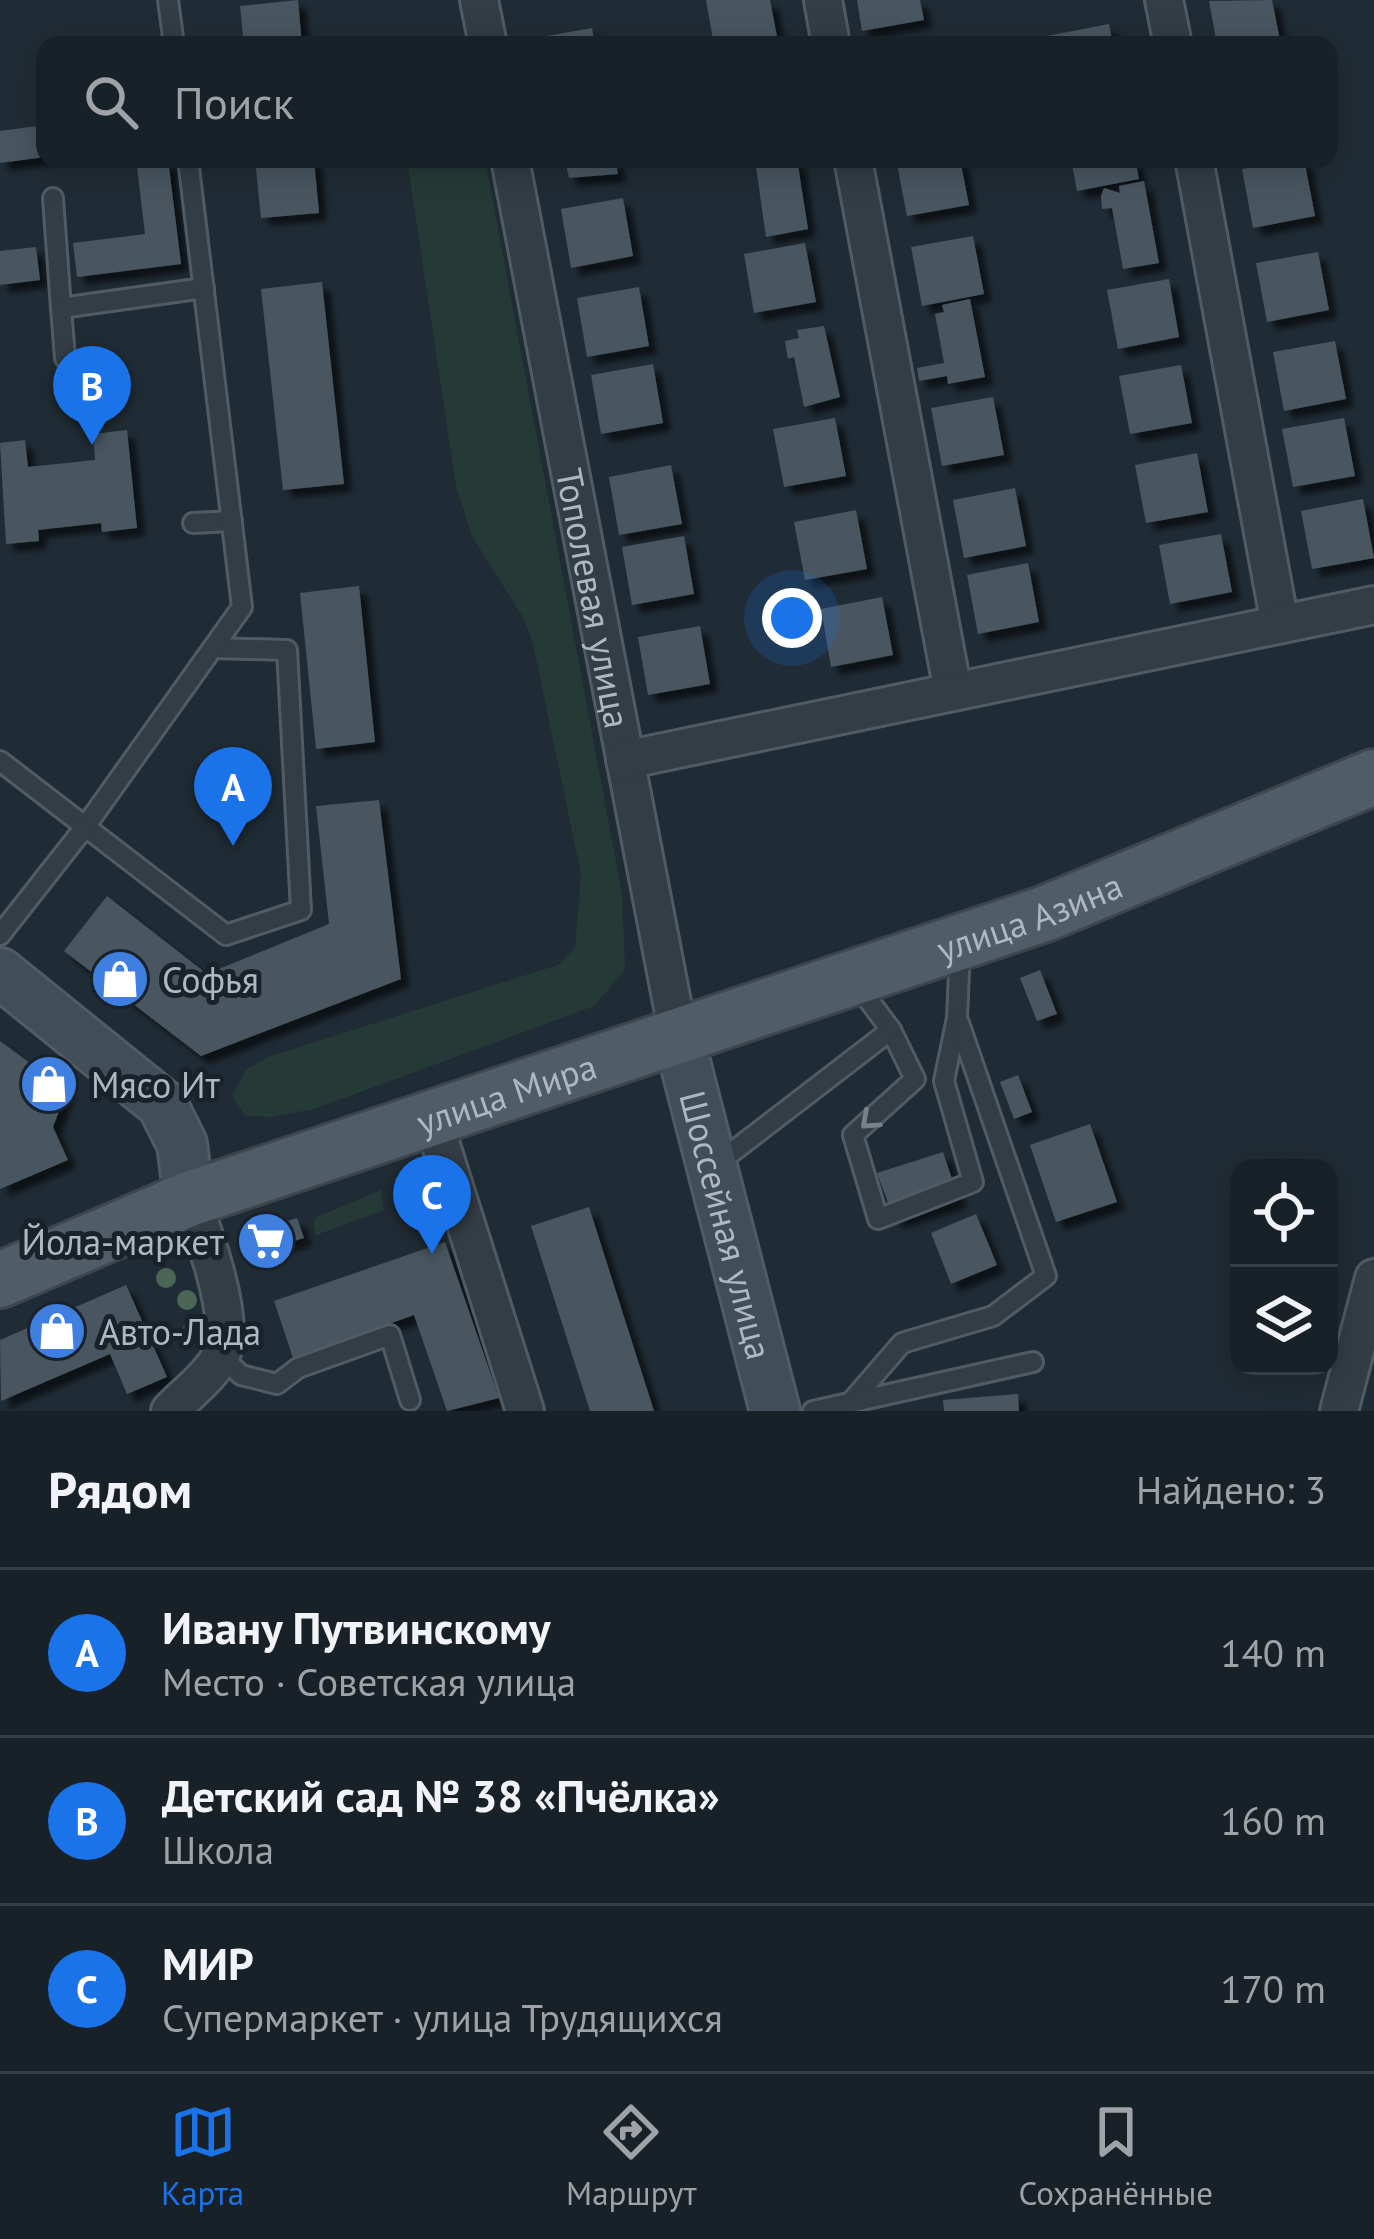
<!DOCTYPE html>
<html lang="ru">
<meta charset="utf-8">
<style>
:root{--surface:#182128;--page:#212930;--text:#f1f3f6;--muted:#9fa3a8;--line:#363e45;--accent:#1a73e8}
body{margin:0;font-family:"PT Sans",sans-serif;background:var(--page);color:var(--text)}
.controls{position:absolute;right:36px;bottom:36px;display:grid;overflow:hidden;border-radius:24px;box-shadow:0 6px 30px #0003}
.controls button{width:108px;height:108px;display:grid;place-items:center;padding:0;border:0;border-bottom:3px solid var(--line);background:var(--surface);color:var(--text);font:60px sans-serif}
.you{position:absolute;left:792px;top:618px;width:42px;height:42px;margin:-30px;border:9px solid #fff;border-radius:50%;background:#1a73e8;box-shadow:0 0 0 18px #1a73e833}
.badge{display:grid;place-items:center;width:78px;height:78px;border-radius:50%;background:var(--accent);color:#fff;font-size:39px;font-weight:700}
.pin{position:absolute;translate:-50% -99px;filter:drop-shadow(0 3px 6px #0008)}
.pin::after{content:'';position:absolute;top:63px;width:42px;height:36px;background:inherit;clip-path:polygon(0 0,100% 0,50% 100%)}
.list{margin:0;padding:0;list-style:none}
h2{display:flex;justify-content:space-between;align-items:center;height:156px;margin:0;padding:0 48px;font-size:51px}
h2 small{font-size:39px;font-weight:400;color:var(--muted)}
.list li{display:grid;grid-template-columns:78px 1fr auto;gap:36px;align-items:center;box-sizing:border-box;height:168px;padding:0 48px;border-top:3px solid var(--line)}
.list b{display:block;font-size:45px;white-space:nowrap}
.list p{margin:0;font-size:39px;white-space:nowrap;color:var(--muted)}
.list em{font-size:39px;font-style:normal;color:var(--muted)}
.icon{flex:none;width:66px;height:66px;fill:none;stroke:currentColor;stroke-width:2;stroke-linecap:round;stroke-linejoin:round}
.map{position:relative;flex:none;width:1374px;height:1411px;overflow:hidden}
.search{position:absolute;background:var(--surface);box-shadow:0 6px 30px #0003;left:36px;right:36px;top:36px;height:132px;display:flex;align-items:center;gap:30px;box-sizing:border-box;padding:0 42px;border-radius:24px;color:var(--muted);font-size:45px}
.sheet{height:660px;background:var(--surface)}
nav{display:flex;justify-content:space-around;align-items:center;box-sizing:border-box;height:168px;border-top:3px solid var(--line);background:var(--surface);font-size:33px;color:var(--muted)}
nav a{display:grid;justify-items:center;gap:6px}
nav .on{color:var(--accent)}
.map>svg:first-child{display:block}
</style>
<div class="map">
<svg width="1374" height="1411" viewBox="0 0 1374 1411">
<defs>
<filter id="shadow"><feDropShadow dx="8" dy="8" stdDeviation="3" flood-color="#0009"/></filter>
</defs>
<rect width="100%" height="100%" fill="#202c35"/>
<g fill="#253a37">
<path d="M407,159H485L622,894L625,970L594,1006L314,1109L272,1117L246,1116L232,1096L246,1070L268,1057L558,965L575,948L581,874L533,644L524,619L472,536L456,486Z"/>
<path d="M381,1190L384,1210L316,1235L313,1222L317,1217Z"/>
</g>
<g fill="#485660" filter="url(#shadow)">
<path d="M298,0L302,45H244L240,6Z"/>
<path d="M706,0H770L778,42L714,45Z"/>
<path d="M857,0H920L924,20L862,31Z"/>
<path d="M1272,0L1281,45H1217L1209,1Z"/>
<path d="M1109,24L1113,45H1049L1047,36Z"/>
<path d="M592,28L595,45H531L530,39Z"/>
<path d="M45,125V157L0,163V131Z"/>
<path d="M136,159H168L181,264L77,277L73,243L145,234Z"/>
<path d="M255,159H314L319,213L261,218Z"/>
<path d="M565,159H615L618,174L569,178Z"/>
<path d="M797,159L808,229L766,237L755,160Z"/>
<path d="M896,159H960L969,205L907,216Z"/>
<path d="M1071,159H1135L1139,179L1077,191Z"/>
<path d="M1304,159L1315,216L1253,228L1242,169Z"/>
<path d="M1144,181L1159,263L1123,269L1112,208L1102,209L1101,196L1104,188L1120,193L1119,186Z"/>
<path d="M623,198L633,256L571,268L561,209Z"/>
<path d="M973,236L984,294L922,306L911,247Z"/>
<path d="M805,243L816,302L754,313L744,254Z"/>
<path d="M36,247L40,280L0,285V251Z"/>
<path d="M1318,252L1329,310L1267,322L1256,263Z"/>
<path d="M1169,279L1179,337L1118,349L1107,290Z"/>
<path d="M322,282L344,484L283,490L261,289Z"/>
<path d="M639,287L649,346L587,357L577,298Z"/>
<path d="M970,299L985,377L948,384L947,376L919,381L917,368L944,363L935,314L944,312L942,305Z"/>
<path d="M824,326L840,397L804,407L794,357L788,359L785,341L799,338L797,330Z"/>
<path d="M1335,341L1346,399L1284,411L1273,352Z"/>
<path d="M653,364L663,423L601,434L591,375Z"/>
<path d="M1181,365L1192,423L1130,434L1119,376Z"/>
<path d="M993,397L1004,455L942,466L931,408Z"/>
<path d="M835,418L846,476L784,487L773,429Z"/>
<path d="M1344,418L1355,476L1293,487L1282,429Z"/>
<path d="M127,430L137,528L102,532L101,523L38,530L39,541L6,544L0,443L25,440L28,467L95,460L93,434Z"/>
<path d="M1197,453L1208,512L1146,523L1135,465Z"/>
<path d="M671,465L682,524L619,535L609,477Z"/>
<path d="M1015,488L1026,546L964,558L953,500Z"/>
<path d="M1363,499L1374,558L1312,569L1301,511Z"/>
<path d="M856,510L867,569L805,580L794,522Z"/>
<path d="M1221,534L1232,592L1170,604L1159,545Z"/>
<path d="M684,536L694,594L632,605L622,547Z"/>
<path d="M1028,563L1039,622L978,634L967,575Z"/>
<path d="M359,586L375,742L316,749L300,593Z"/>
<path d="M882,597L893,655L831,667L821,609Z"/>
<path d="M700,626L710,684L648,695L638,637Z"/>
<path d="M379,800L401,979L201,1056L64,951L107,896L207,974L329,924L316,806Z"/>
<path d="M1040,970L1057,1014L1037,1021L1020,978Z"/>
<path d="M0,1041L67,1090L53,1127L68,1160L0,1189Z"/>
<path d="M1018,1075L1032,1112L1014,1119L1000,1082Z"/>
<path d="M1090,1124L1117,1202L1056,1222L1030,1145Z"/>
<path d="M943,1152L959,1200L895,1221L877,1173Z"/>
<path d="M589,1207L654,1411H590L531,1226Z"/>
<path d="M976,1214L997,1265L951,1284L931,1233Z"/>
<path d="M297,1218L304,1238L255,1253L249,1233Z"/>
<path d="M445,1242L499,1398L447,1411L414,1315L293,1358L274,1301Z"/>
<path d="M126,1285L167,1377L127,1394L110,1354L1,1401L0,1340Z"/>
<path d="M1018,1394L1019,1411H944L943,1400Z"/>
</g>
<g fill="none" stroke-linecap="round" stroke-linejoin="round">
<g stroke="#515b63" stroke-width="24">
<g id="lane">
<path d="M168,0L174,45"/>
<path d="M53,198L61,308"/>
<path d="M65,358L61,308L204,288"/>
<path d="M193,523L232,521"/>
<path d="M0,761L226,935L301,910L287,650L213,648"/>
<path d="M0,935L85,827L242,607L188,159"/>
<path d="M855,982L891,1030L915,1079L853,1135L878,1219L973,1182L944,1081L957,1018L960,949"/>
<path d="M714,1166L891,1030"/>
<path d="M221,1356L241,1375L277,1384L298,1368L390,1335L410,1400"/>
<path d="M851,1402L902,1343L993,1316L1046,1276L959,1023"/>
<path d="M813,1411L1033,1362"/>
</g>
</g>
<g stroke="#515b63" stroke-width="42">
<g id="street">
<path d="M479,0L488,45"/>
<path d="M823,0L831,45"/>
<path d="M1164,0L1173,45"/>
<path id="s1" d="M510,159L679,1039"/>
<path d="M853,159L953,692"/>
<path d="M1194,159L1280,624"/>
<path d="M625,760L1374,605"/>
<path d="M433,1120L525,1411"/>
<path d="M170,1411C185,1395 212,1375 221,1355C236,1321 204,1231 189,1199"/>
<path d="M1339,1411L1374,1278"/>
</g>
</g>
<g stroke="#515b63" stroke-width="54">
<g id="secondary">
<path d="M0,973L162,1104L182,1144L189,1199"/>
<path id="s2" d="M679,1039L775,1411"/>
</g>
</g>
<g stroke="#3d464f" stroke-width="60">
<g id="primary">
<path id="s3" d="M0,1280L189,1199L1044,914L1374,777"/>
</g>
</g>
<use href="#lane" stroke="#333d45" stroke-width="18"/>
<use href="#street" stroke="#333d45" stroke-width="36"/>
<use href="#secondary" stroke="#414d58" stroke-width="48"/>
<use href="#primary" stroke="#515d66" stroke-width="54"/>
</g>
<g fill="#4b6656">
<circle cx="166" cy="1278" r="10"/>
<circle cx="187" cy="1300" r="10"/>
<circle cx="193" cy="1329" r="10"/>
</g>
<defs><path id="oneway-chevron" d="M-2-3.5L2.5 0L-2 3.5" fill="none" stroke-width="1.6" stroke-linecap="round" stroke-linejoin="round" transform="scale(3)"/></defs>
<use stroke="#76818a" href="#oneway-chevron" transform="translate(869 1121) rotate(138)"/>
<defs>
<g id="shop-disc" transform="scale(3)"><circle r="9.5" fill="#3f7fe0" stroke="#19222a"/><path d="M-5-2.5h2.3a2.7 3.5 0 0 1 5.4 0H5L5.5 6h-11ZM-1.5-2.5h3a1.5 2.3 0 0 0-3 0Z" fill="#fff"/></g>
<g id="supermarket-disc" transform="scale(3)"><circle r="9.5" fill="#3f7fe0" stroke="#19222a"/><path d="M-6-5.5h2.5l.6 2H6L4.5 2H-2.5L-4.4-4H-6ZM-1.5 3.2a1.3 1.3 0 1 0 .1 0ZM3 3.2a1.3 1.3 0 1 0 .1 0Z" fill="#fff"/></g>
</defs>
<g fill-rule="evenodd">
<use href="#shop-disc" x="120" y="979"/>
<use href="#shop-disc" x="49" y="1084"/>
<use href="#supermarket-disc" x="266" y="1241"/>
<use href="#shop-disc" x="57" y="1331"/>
</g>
<g text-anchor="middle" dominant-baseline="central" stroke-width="10" stroke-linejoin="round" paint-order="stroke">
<g font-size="36" fill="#adb8c2" stroke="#19222a">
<text stroke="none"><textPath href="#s1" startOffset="447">Тополевая улица</textPath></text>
<text stroke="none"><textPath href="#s3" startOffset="1092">улица Азина</textPath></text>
<text stroke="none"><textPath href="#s3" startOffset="540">улица Мира</textPath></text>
<text stroke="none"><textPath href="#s2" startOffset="192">Шоссейная улица</textPath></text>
</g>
<g font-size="36" fill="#adb8c2" stroke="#19222a" text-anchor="start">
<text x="162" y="979">Софья</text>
<text x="91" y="1084">Мясо Ит</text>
<text x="224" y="1241" text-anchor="end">Йола-маркет</text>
<text x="99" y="1331">Авто-Лада</text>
</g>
</g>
</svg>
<div class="controls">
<button><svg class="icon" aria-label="locate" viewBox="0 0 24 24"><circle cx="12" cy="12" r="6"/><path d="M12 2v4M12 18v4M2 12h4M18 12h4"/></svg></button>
<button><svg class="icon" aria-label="layers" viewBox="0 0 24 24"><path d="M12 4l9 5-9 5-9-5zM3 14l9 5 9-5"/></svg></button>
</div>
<div class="you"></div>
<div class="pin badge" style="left:233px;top:846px">A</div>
<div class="pin badge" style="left:92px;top:445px">B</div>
<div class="pin badge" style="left:432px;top:1254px">C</div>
<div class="search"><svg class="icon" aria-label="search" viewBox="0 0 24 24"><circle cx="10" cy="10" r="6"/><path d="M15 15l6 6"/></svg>Поиск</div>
</div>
<section class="sheet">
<h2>Рядом<small>Найдено: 3</small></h2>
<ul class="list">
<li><span class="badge">A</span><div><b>Ивану Путвинскому</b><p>Место · Советская улица</p></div><em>140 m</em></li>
<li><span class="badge">B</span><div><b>Детский сад № 38 «Пчёлка»</b><p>Школа</p></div><em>160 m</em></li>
<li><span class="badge">C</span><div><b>МИР</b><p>Супермаркет · улица Трудящихся</p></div><em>170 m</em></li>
</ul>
</section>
<nav>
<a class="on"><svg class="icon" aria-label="map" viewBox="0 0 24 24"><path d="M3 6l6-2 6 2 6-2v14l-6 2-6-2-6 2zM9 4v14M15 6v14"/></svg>Карта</a>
<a><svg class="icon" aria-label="directions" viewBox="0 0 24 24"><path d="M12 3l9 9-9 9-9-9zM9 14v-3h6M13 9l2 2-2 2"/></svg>Маршрут</a>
<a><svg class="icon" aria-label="saved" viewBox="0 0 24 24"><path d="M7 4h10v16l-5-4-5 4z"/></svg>Сохранённые</a>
</nav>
